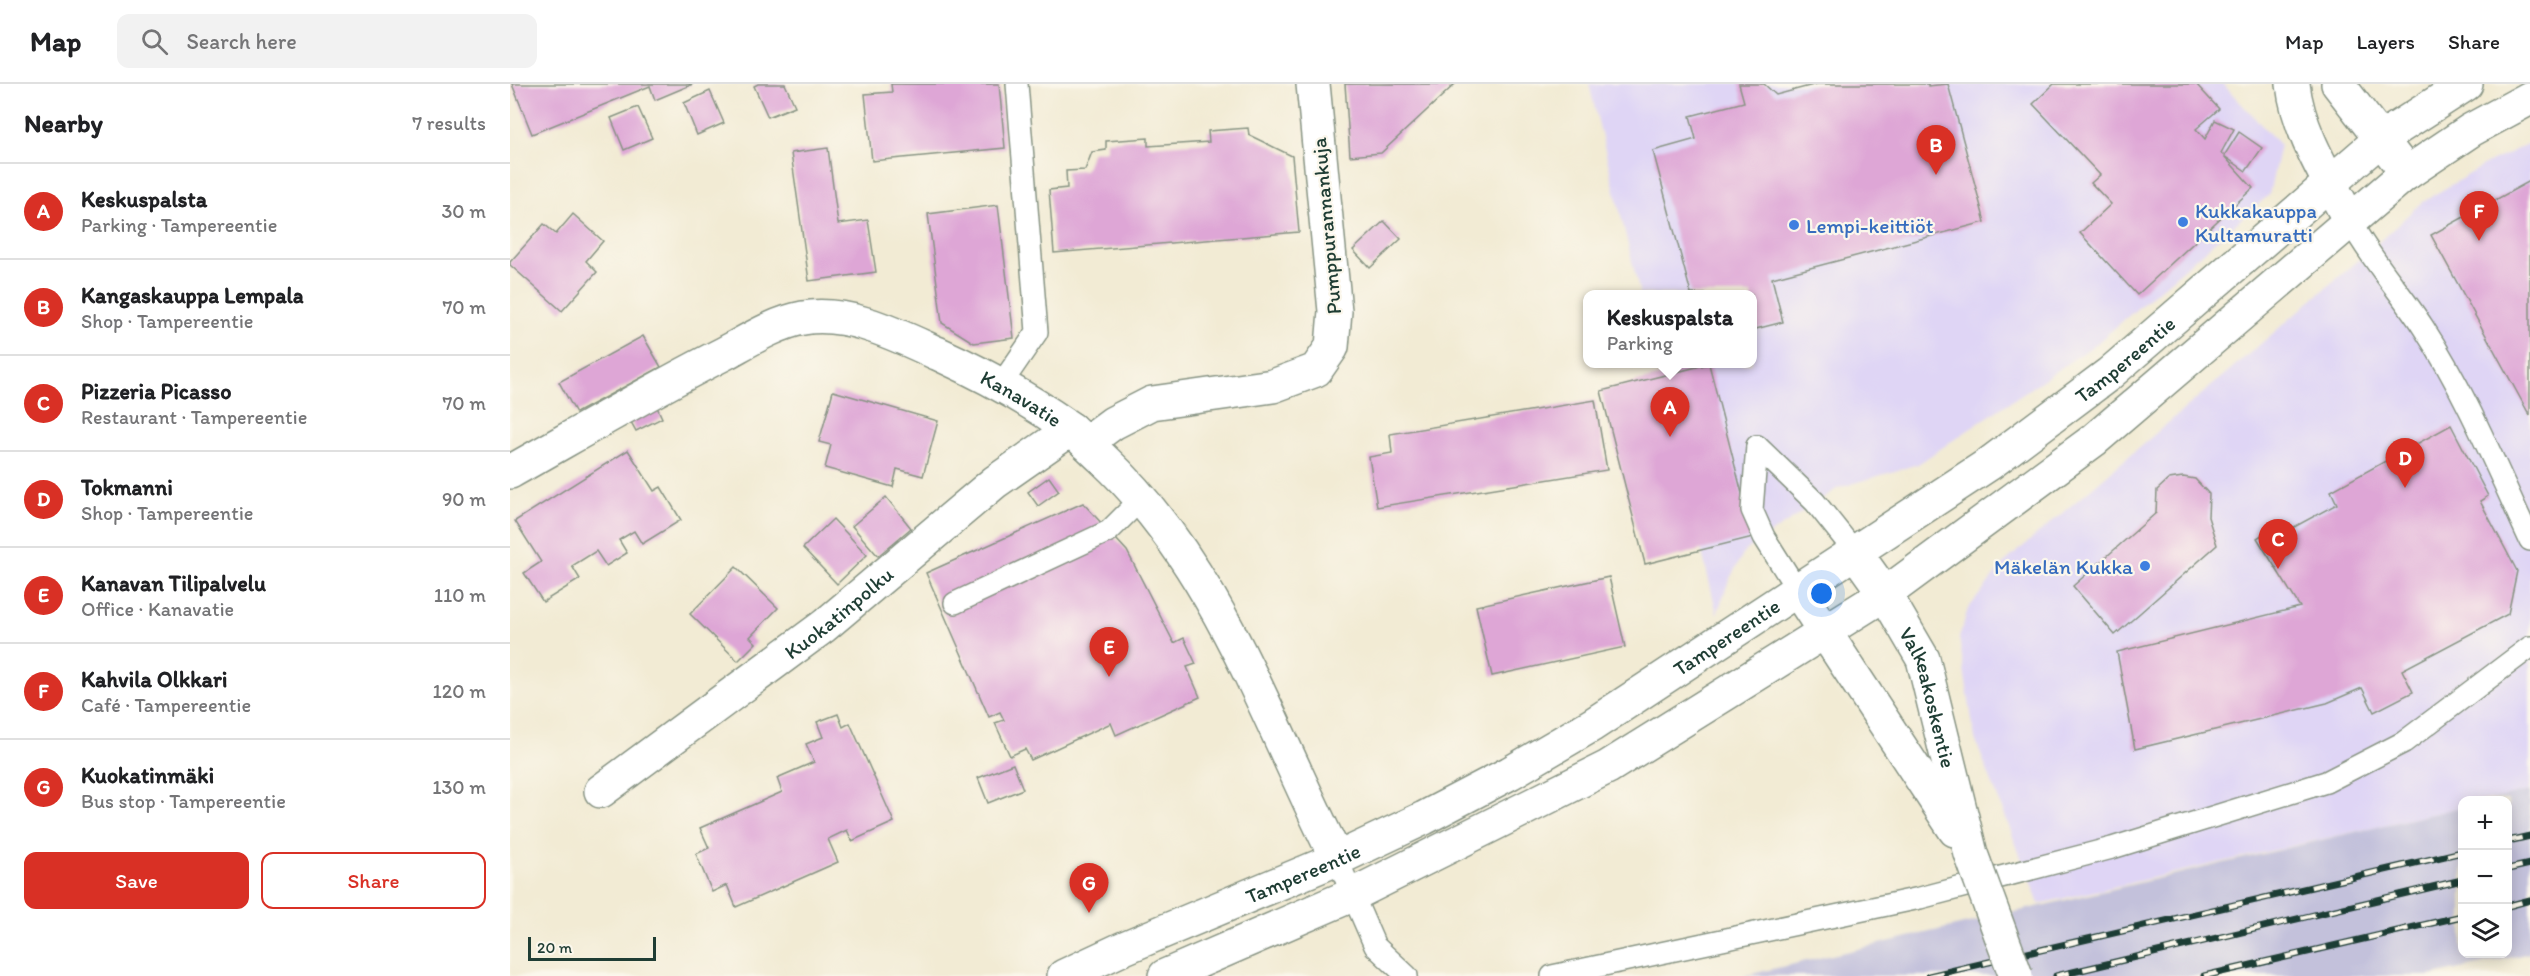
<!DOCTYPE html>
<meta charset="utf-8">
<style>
:root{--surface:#fff;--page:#f2f2f2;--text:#202124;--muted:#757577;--line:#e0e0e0;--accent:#d93025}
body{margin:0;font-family:Itim,sans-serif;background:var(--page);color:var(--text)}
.controls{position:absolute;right:18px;bottom:18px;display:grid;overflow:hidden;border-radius:12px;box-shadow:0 3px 15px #0003}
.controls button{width:54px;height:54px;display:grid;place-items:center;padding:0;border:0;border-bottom:2px solid var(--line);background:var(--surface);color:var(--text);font:30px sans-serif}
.scale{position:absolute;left:18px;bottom:15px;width:128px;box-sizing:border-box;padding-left:6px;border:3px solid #1f3d34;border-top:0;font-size:16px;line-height:21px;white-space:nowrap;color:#1f3d34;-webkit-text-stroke:4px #fbf7ec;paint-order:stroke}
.you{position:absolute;left:1312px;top:510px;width:21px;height:21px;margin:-15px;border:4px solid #fff;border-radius:50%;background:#1a73e8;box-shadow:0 0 0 9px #1a73e833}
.badge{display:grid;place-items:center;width:39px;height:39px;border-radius:50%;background:var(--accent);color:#fff;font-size:20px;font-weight:700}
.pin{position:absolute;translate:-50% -50px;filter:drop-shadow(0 2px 3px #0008)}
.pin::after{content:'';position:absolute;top:32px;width:21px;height:18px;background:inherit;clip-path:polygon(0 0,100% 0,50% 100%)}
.popup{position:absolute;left:1073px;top:206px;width:174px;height:78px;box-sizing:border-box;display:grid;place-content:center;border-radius:12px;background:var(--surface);filter:drop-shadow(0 2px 4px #0005);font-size:20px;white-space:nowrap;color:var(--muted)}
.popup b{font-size:22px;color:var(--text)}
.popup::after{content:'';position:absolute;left:50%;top:100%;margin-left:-12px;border:12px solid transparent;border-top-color:var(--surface)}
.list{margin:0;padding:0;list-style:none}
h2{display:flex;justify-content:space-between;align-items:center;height:78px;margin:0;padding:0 24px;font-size:26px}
h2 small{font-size:20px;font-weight:400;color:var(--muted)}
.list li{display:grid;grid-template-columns:39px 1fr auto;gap:18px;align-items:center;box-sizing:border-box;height:96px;padding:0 24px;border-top:2px solid var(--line)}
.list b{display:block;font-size:22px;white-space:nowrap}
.list p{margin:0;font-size:20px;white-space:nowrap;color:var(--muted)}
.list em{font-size:20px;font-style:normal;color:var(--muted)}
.actions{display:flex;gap:12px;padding:18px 24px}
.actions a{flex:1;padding:14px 0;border:2px solid var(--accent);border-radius:12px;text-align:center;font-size:21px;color:var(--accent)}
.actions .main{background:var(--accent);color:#fff}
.icon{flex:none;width:33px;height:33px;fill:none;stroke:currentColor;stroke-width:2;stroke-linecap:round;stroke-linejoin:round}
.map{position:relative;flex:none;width:2020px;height:892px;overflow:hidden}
header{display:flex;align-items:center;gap:36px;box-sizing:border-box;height:84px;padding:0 30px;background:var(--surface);border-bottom:2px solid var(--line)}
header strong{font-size:28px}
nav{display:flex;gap:33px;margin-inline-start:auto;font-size:21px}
.search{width:420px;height:54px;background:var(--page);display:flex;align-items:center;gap:15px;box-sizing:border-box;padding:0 21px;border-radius:12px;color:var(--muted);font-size:22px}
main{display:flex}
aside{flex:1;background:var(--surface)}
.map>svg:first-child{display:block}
</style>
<header>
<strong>Map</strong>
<div class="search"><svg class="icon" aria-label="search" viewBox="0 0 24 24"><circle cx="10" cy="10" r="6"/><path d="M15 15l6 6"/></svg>Search here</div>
<nav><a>Map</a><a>Layers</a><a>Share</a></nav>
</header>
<main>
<aside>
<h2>Nearby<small>7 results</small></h2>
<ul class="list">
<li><span class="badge">A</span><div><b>Keskuspalsta</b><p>Parking · Tampereentie</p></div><em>30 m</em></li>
<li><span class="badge">B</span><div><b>Kangaskauppa Lempala</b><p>Shop · Tampereentie</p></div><em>70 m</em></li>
<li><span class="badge">C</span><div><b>Pizzeria Picasso</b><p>Restaurant · Tampereentie</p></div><em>70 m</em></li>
<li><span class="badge">D</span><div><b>Tokmanni</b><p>Shop · Tampereentie</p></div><em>90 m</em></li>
<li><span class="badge">E</span><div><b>Kanavan Tilipalvelu</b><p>Office · Kanavatie</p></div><em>110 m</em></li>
<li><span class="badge">F</span><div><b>Kahvila Olkkari</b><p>Café · Tampereentie</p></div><em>120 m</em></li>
<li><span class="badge">G</span><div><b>Kuokatinmäki</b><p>Bus stop · Tampereentie</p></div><em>130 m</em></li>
</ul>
<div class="actions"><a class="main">Save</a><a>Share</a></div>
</aside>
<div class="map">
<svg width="2020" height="892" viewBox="0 0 2020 892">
<rect width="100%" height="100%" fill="#fbf7ec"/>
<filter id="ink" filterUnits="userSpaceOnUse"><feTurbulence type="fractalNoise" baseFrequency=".0167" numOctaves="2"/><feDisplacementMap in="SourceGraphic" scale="12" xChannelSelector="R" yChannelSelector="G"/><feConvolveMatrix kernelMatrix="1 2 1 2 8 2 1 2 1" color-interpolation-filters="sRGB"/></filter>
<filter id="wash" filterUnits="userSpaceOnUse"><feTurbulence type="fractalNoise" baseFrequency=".008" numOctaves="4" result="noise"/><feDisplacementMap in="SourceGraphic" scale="24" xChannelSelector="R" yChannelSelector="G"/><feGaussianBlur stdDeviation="1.35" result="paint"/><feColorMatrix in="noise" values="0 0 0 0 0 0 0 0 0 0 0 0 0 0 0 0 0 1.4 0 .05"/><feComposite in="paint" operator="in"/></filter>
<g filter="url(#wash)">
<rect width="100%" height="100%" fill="#f2ebd4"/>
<g fill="#dfd5f5">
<path d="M1079,0H1713L1770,61L1759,111L1586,260L1408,380L1328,404L1235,467L1219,496L1207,530L1147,280H1242V210H1130Z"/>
<path d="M2020,59V707L1979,716H1952V723L1529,820L1465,655L1449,554L1458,525L1495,478L1857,169L1912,118L1980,78Z"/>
</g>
<path fill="#c3c1db" d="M2020,707V869L1920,892H1233L1952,723V870H1998V716H1979Z"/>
<g id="blocks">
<g fill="#dea6d6">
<path d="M2,0H183L145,16L140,2L22,50Z"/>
<path d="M248,0H275L285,22L258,33L244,2Z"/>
<path d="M381,0H489L495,64L362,77L355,10L382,8Z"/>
<path d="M835,0H945L871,69L840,72Z"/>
<path d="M1229,0H1254L1266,11L1307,0H1418V2L1438,0L1475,138L1262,194L1273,238L1242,246V210H1181L1143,67L1186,55L1180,32L1234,18Z"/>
<path d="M1544,0H1686L1709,25L1686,45L1695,55L1705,36L1724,45L1711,69L1714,72L1729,48L1752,64L1736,87L1714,72L1743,104L1627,211L1570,149L1601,120L1581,99L1590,91L1523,20Z"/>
<path d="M200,7L214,39L187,51L174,19Z"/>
<path d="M128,23L142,54L114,66L101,34Z"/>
<path d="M738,44L739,51L782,72L789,148L544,169L539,106L557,104L556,87L575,86L582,68L596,66V57L638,54V62L699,58L698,47Z"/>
<path d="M318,64L328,140L358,136L366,188L299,197L281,69Z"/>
<path d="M2020,97V332L1921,151Z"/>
<path d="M488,121L504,254L464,259L432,239L418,130Z"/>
<path d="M63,130L93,157L76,177L87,188L52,227L0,181V178L34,140L46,150Z"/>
<path d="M874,137L891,155L860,184L843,166Z"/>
<path d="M133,252L151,283L66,329L49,298Z"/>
<path d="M1199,280L1243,453L1135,480L1091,307Z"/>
<path d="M323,307L428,337L413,392L387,385L383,403L315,384L321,361L309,358Z"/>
<path d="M1085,316L1097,386L867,423L859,373L882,369L880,350Z"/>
<path d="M147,323L152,334L126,347L120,336Z"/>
<path d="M1941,341L1978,412L1970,417L2007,487L1998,530L1892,586L1903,608L1864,628L1852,604L1817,619L1625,665L1607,568L1790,523L1747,454L1770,439L1775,448L1827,420L1821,407Z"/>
<path d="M118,366L144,407L151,403L171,436L132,460L124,447L109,456L117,469L96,482L86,467L62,482L70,495L33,518L14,489L31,478L5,437Z"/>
<path d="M539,393L549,407L528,422L518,408Z"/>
<path d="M1673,393L1685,395L1699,410L1698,433L1707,461L1605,551L1563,502L1646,429L1647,406L1659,395Z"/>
<path d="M376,413L401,444L368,472L342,442Z"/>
<path d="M573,419L617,467L664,559L674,554L686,580L677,583L690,613L606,651L601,639L521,676L515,665L500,672L485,639L494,636L490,628L479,633L416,489Z"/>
<path d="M323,435L357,471L327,500L293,464Z"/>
<path d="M226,483L268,524L240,553L246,559L228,577L180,530Z"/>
<path d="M1099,493L1115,563L982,592L966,522Z"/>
<path d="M328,630L333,643L340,639L384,738L342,757L337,746L318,755L328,778L226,823L217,801L202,808L186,770L199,764L190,744L272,708L267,694L304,678L296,660L313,653L307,638Z"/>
<path d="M503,680L513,705L478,719L468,694Z"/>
</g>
</g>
</g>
<g filter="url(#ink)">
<use href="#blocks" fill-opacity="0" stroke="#889484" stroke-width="1.5"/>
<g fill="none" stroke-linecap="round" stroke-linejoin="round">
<g stroke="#889484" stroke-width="24">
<g id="service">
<path d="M1840,137C1861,176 1889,206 1913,243C1956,309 1987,385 2020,456"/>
<path d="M492,299L527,248L507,0"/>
<path d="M1247,362L1242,426L1254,453L1288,507"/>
<path d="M1247,362L1305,418L1345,468"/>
<path d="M445,519L599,447L632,414"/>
<path d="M827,775L865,862L897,892"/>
<path d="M1042,892L1410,814L1602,764L1816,698L1894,658L2020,563"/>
</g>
</g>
<g stroke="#889484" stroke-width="36">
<g id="minor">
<path d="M1783,0C1788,48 1818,94 1840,137"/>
<path d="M1828,0L1897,89"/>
<path d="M576,359L603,339L642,319L763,302L806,286L822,263L825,227L803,0"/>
<path id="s1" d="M0,388C71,348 142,306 215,269C239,256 266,239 293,234C339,226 389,252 429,270C475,291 517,314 558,343C570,352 581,364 592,374C708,482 757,637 827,775"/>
<path id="s2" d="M91,707L314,542L485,398L561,345"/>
</g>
</g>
<g stroke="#889484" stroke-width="36">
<g id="tertiary">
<path id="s3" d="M1345,468L1375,510L1413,575L1461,770"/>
<path d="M1288,507L1445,746"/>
</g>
</g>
<g stroke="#889484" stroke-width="36">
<g id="secondary">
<path id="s4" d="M554,892L614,864L827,775L914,734L1000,689L1082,641L1479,380L1599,290L1872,54L1956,0"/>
<path d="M655,892L842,811L1098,683L1375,510L1584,356L1894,91L1961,46L2020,14"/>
</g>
</g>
<use href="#service" stroke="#fff" stroke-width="21"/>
<use href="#minor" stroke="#fff" stroke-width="33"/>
<use href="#tertiary" stroke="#fff" stroke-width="33"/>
<use href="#secondary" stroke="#fff" stroke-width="33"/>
<g stroke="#1f3d34" stroke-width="7">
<g id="rail">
<path d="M1998,757L2020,752"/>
<path d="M1998,785L2020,780"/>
<path d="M1998,822L2020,816"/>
<path d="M1419,892L1952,768"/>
<path d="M1546,892L1952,796"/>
<path d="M1694,892L1952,832"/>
</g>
</g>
<use href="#rail" stroke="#fbf7ec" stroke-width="4.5" stroke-dasharray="14" stroke-linecap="butt"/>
<g stroke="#889484" stroke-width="36" stroke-linecap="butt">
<path id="tertiary-bridge" d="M1461,770L1506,892"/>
</g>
<use href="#tertiary-bridge" stroke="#fff" stroke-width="33"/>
</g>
</g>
<g fill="#3f7fe0" stroke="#fbf7ec" stroke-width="2">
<circle cx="1673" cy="138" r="6"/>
<circle cx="1284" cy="141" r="6"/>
<circle cx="1635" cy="482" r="6"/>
</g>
<g text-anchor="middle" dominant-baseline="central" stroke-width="4.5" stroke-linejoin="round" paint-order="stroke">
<g font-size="21" fill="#366cbe" stroke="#fbf7ec" text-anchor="start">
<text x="1685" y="126">Kukkakauppa<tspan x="1685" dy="24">Kultamuratti</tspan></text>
<text x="1296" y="141">Lempi-keittiöt</text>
<text x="1623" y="482" text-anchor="end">Mäkelän Kukka</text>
</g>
<g font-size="21" fill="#1f3d34" stroke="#fbf7ec">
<text transform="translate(816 142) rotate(-95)">Pumppurannankuja</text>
<text stroke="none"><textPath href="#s4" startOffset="1232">Tampereentie</textPath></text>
<text stroke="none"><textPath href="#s1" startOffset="568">Kanavatie</textPath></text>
<text stroke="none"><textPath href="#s2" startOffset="297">Kuokatinpolku</textPath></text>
<text stroke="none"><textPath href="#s4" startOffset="746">Tampereentie</textPath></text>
<text stroke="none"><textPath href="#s3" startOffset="165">Valkeakoskentie</textPath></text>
<text stroke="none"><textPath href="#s4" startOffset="260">Tampereentie</textPath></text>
</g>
</g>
</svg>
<div class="controls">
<button>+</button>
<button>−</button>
<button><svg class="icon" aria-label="layers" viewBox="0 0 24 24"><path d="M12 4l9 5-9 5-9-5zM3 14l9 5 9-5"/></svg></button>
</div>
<div class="scale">20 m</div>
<div class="you"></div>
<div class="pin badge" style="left:1160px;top:353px">A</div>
<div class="popup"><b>Keskuspalsta</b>Parking</div>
<div class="pin badge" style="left:1426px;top:91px">B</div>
<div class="pin badge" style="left:1768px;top:485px">C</div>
<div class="pin badge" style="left:1895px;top:404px">D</div>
<div class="pin badge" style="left:599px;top:593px">E</div>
<div class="pin badge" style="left:1969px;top:157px">F</div>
<div class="pin badge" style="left:579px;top:829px">G</div>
</div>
</main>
